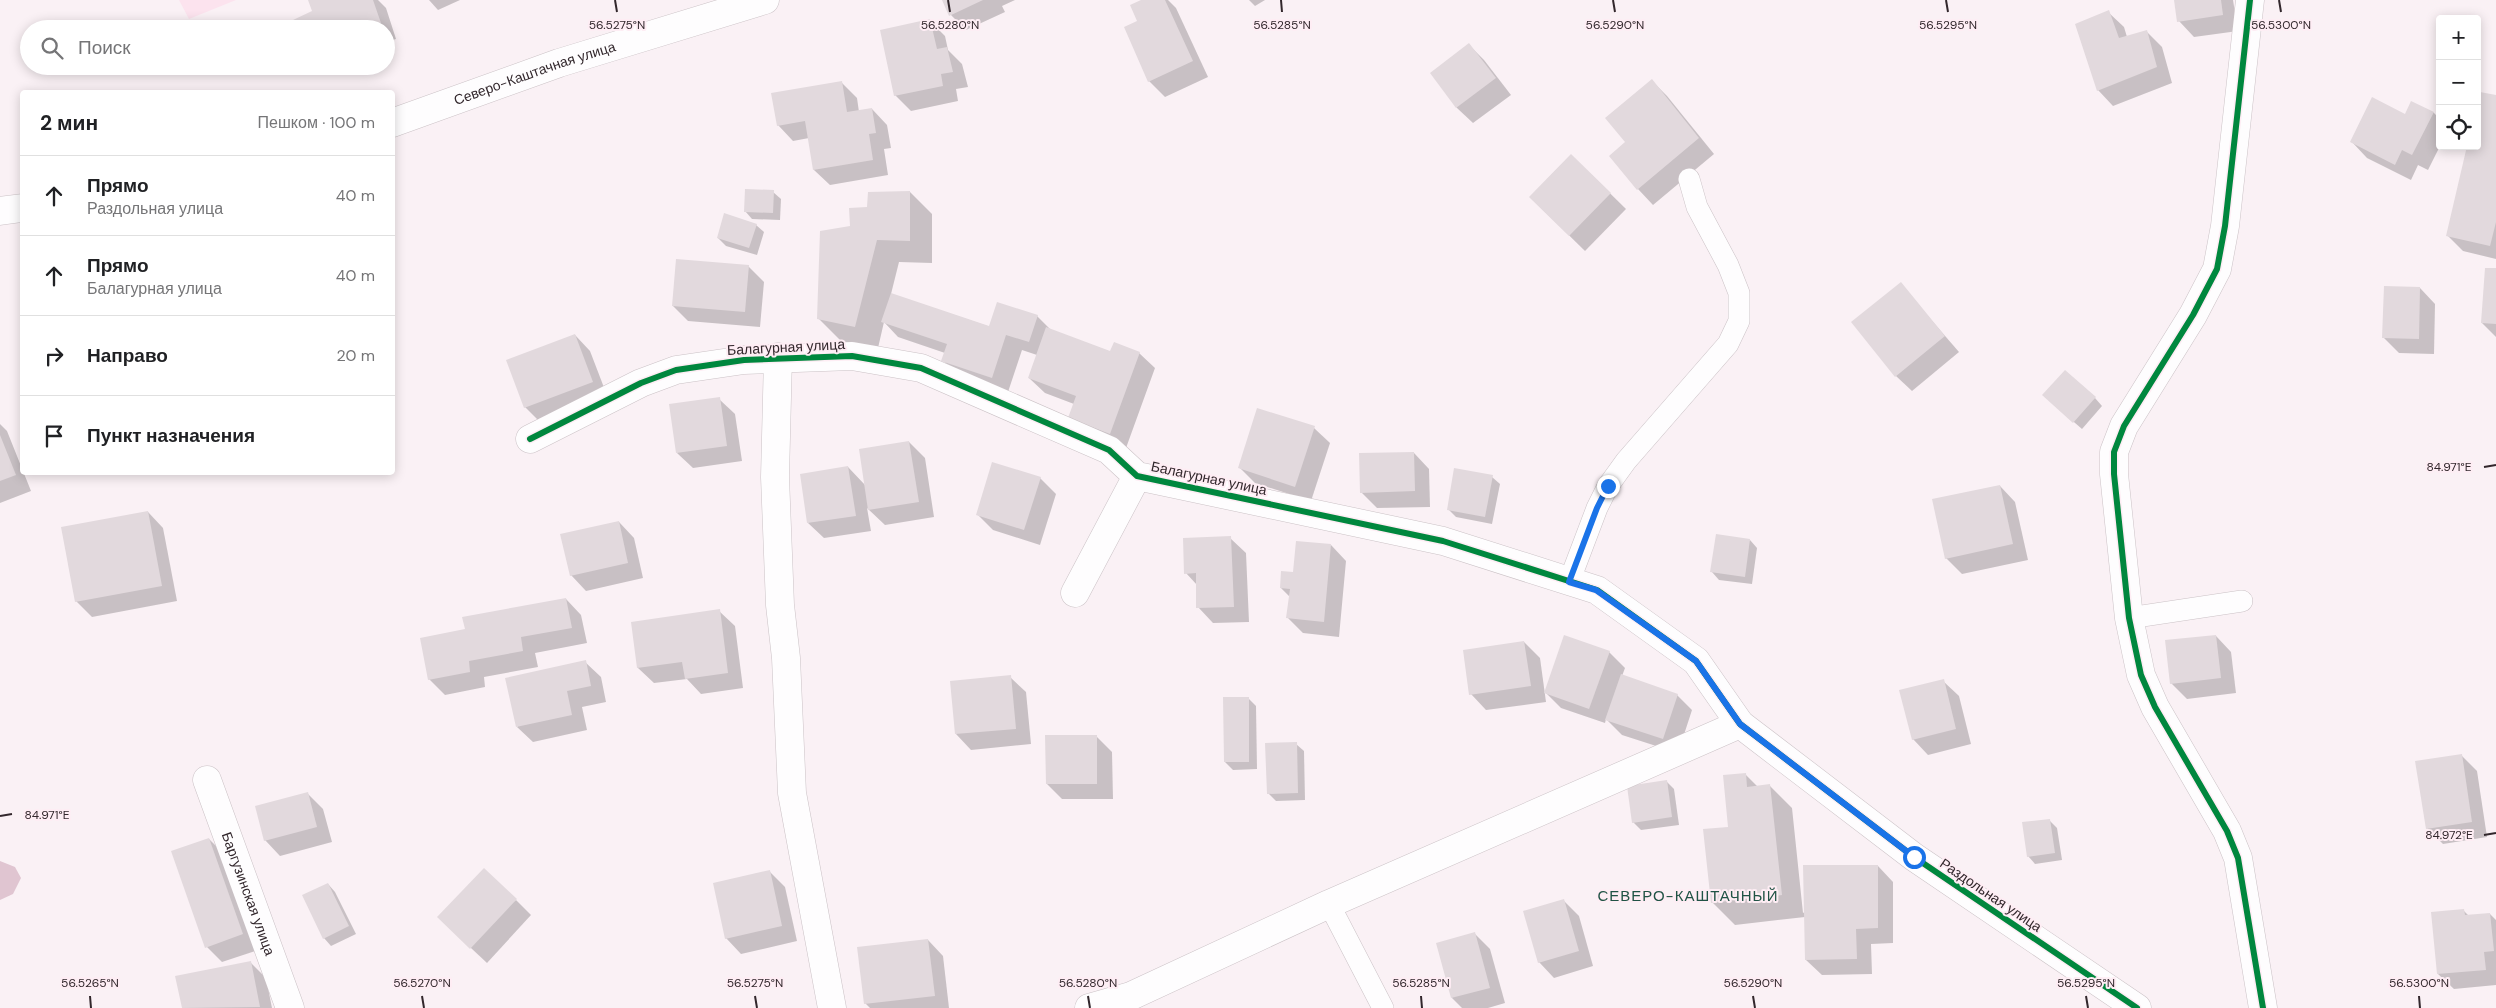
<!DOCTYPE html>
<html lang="ru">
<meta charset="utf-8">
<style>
:root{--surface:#fff;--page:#f6f6f6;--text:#202124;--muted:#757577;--line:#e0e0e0}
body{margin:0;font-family:"DM Sans",sans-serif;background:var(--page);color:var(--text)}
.controls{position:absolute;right:15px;top:15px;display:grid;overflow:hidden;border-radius:5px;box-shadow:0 2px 12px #0003}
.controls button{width:45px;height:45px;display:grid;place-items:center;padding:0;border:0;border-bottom:1px solid var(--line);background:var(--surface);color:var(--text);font:25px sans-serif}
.stop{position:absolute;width:15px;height:15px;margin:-11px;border:4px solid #1a73e8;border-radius:50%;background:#fff}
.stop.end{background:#1a73e8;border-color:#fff;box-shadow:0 1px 5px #0008}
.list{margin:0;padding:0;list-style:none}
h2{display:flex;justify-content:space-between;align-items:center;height:65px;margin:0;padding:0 20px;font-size:21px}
h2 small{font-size:16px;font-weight:400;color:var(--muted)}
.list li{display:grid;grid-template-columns:32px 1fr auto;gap:15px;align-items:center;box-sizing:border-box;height:80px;padding:0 20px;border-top:1px solid var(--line)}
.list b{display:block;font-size:19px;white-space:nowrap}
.list p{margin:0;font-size:16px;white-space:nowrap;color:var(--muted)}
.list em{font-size:16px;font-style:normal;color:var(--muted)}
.icon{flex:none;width:28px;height:28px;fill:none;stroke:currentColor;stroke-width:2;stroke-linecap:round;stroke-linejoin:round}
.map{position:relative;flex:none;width:2496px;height:1008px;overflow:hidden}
.search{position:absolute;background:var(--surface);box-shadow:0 2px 12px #0003;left:20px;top:20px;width:375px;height:55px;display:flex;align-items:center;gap:12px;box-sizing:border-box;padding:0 18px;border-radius:28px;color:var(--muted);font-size:19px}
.panel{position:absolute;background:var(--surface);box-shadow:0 2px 12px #0003;left:20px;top:90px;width:375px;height:385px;border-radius:5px}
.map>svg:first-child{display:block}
</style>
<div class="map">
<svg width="2496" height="1008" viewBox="0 0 2496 1008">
<rect width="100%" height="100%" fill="#faf1f5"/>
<path fill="#fce3ee" d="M179,0H236L189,19Z"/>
<path fill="#e0c5d1" d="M0,861L15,867L21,878L13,894L0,900Z"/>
<g fill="#0003">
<path d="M309,0H378L386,8L396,39L386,42V29H298L316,17Z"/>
<path d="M429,0H460L438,10Z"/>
<path d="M944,0H1015L1002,6L1005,12L966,30L951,15Z"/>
<path d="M1144,0H1168L1176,8L1208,77L1165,97L1149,81Z"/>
<path d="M1249,0H1265L1255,6Z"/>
<path d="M2175,0H2233L2238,31L2194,37L2179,21Z"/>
<path d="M2108,12L2124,27L2127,37L2146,31L2162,47L2172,83L2113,106L2098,90Z"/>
<path d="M930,21L945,36L948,50L962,64L968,87L956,89L958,101L911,111L895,95Z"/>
<path d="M1469,45L1484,60L1511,95L1473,123L1457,108L1432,73Z"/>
<path d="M1652,81L1667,96L1714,154L1653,205L1638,189L1626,143Z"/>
<path d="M841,82L857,98L859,112L872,109L887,125L891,148L884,149L888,175L830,185L814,170L809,138L793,141L778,125Z"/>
<path d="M2496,97V259L2463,251L2448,236Z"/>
<path d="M2412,103L2434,113L2440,119V146L2428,170L2418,165L2411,180L2367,158L2352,142L2406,116Z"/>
<path d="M1571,155L1626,209L1585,251L1530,197Z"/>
<path d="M773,192L781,199L780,220L752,219L745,211Z"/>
<path d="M910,192L932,214V263L899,262L891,294L990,327L1037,316L1051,330L1111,352L1139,353L1155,368L1126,448L1085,433L1074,404L1045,393L1029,378L1037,355L1022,350L1008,392L958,376L943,360L945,353L898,337L884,322L878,348L841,341L818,318L851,227L868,208Z"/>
<path d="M756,225L764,232L757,255L726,246L718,238Z"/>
<path d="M748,266L764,282L760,327L688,321L673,306Z"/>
<path d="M2496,270V337L2482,323Z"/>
<path d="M1900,284L1959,352L1912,391L1896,376Z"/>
<path d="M2420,288L2435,304L2434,354L2399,353L2383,337Z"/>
<path d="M575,335L590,351L608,398L541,423L525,407Z"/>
<path d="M2095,398L2102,406L2082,429L2052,403Z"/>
<path d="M719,399L735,414L742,461L693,468L677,453Z"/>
<path d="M0,424L7,431L31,491L0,503Z"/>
<path d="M1314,428L1330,443L1311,501L1255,483L1239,467Z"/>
<path d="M909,442L925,458L934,517L885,525L867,508L871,531L824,538L808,523L848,467L865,485Z"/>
<path d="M1414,453L1429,469L1430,507L1377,508L1361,492Z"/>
<path d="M1492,477L1500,484L1492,524L1456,517L1448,509Z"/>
<path d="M1040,478L1056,494L1040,545L993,530L977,514Z"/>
<path d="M2000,486L2015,502L2028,560L1962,574L1946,558Z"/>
<path d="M148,512L163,528L177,601L92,617L76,601Z"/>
<path d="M619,522L634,538L643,578L586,591L571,575Z"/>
<path d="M1230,538L1246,553L1249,622L1213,623L1198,607L1197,585L1186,573Z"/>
<path d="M1750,540L1757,548L1752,584L1719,580L1712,572Z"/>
<path d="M1331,545L1346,561L1339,637L1303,633L1288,618L1290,597L1281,588L1294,573Z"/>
<path d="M566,599L581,615L587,643L535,653L538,667L484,677L485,687L445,695L429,679L466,630Z"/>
<path d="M719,611L735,626L743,688L701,694L687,679L654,683L638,668L632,623Z"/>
<path d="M2216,636L2231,652L2236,693L2187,699L2171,683Z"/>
<path d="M1524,642L1540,658L1546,702L1486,710L1471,694Z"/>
<path d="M1609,652L1625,668L1622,676L1677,695L1692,710L1678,753L1622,735L1606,719L1605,723L1561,708L1545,692Z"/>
<path d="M585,662L601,677L606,702L582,707L587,730L533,742L517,727Z"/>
<path d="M1010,677L1026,692L1031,744L971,750L956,734Z"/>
<path d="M1943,681L1959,696L1971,744L1928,755L1913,739Z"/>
<path d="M1248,698L1256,706L1257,769L1233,770L1225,762Z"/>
<path d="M1097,737L1112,752L1113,799H1062L1047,784Z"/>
<path d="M1296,744L1304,751L1305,800L1276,801L1268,793Z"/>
<path d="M2462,756L2477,771L2487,837L2443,844L2427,828Z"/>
<path d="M1745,774L1758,787L1770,786L1792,808L1803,913L1878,866L1893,882V943L1871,944L1872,974L1822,975L1806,960L1805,917L1735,925L1712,902L1730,828Z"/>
<path d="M1667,782L1674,789L1679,825L1641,830L1633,822Z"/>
<path d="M308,794L323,809L332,842L280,856L265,840Z"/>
<path d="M2049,820L2057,828L2062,860L2035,864L2028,856Z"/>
<path d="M209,839L225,855L258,950L222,962L207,947Z"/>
<path d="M770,872L785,887L797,941L741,954L726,938Z"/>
<path d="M328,884L335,892L356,934L331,946L324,938Z"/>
<path d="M516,900L531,915L487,963L455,933Z"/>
<path d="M1564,901L1579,916L1593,966L1554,978L1539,962Z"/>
<path d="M2463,910L2469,916L2490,914L2496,920V985L2454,989L2438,974Z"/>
<path d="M1475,934L1490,949L1505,1003L1488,1008H1462L1452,998Z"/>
<path d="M928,940L943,956L949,1008H870L865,1003Z"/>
<path d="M251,963L266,978L272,1008H183L176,977Z"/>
</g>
<g fill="#e2d9dd">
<path d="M308,0H373L381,23L366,29L363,25L352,29H297L293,20L312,11Z"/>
<path d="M942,0H983L949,16Z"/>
<path d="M1141,0H1165L1193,61L1148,82L1124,27L1137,21L1130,5Z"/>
<path d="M2174,0H2221L2223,15L2177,22Z"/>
<path d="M2109,10L2119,38L2147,30L2157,67L2097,91L2075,24Z"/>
<path d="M930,19L937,49L947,47L953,72L941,74L943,86L894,96L880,30Z"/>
<path d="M1469,43L1496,78L1456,108L1430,73Z"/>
<path d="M1652,79L1699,138L1637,190L1609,156L1625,142L1605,118Z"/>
<path d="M842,81L847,112L872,108L876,133L869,134L873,160L813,170L805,121L777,126L771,93Z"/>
<path d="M2480,92L2496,95V222L2490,246L2446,236L2467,146H2477V104Z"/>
<path d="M2372,97L2405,114L2411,101L2434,112L2412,155L2402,150L2395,165L2350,142Z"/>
<path d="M1571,154L1611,193L1569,236L1529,197Z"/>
<path d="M745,189L774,190L773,213L744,212Z"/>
<path d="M910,191V241L877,240L855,327L817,319L820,231L850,226L849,208L867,207L868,192Z"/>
<path d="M724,213L757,224L749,248L717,238Z"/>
<path d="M676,259L749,265L745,312L672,306Z"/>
<path d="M2485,268H2496V324L2481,323Z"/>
<path d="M1901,282L1945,336L1895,377L1851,322Z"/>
<path d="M2384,286L2420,287L2419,339L2382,338Z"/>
<path d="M891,293L989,326L997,302L1038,315L1029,342L1006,335L992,378L941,361L947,344L881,322Z"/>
<path d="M1046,327L1110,351L1114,342L1140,352L1110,434L1068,418L1076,396L1028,378Z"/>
<path d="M575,334L593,382L524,408L506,360Z"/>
<path d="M2065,370L2096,397L2073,423L2042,395Z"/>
<path d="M720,397L727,446L676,453L669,404Z"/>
<path d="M1257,408L1315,426L1295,487L1238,468Z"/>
<path d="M0,435L16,475L0,481Z"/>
<path d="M909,441L919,502L868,510L859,449Z"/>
<path d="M1414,452L1415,491L1360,493L1359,453Z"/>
<path d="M992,462L1041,477L1024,530L976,515Z"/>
<path d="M848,466L856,516L807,523L800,474Z"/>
<path d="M1454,468L1493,475L1485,517L1447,510Z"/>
<path d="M2000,485L2013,544L1945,559L1932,499Z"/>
<path d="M148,511L162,586L75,602L61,527Z"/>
<path d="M619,521L628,563L570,576L560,534Z"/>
<path d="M1716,534L1750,539L1745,577L1710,572Z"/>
<path d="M1231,536L1234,607L1196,608V573L1184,574L1183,538Z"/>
<path d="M1296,541L1331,544L1324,622L1286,618L1290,589L1280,588L1281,571L1293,572Z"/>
<path d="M566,598L572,628L521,637L523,651L469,661L470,672L428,680L420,638L465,629L462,617Z"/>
<path d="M720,609L728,673L685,679L682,662L637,668L631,622Z"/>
<path d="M1564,635L1610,651L1589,709L1544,693Z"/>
<path d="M2216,635L2221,678L2170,684L2165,640Z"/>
<path d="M1524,641L1531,686L1469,695L1463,650Z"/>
<path d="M586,660L591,686L567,691L572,715L516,727L505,678Z"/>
<path d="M1621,674L1678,694L1663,739L1605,720Z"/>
<path d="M1011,675L1016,729L955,734L950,681Z"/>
<path d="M1944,679L1956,729L1912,740L1899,690Z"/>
<path d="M1223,697H1249V762H1224Z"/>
<path d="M1045,735H1097V784H1046Z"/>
<path d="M1297,742L1298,793L1267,794L1265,743Z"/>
<path d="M2462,754L2472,822L2426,829L2415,761Z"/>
<path d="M1746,773L1747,787L1770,784L1782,895L1711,903L1703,829L1728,827L1723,775Z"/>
<path d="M1667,780L1672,817L1632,823L1627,786Z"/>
<path d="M308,792L317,827L264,841L255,806Z"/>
<path d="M2050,819L2055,853L2027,857L2022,822Z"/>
<path d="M209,838L243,934L205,948L171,851Z"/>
<path d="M1803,865H1878V928L1856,929L1857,959L1805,960Z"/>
<path d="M484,868L517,899L470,949L437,917Z"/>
<path d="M770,870L782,926L725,939L713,883Z"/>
<path d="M328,883L349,926L323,939L302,895Z"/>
<path d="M1564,899L1579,951L1538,963L1523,911Z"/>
<path d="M2464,909L2465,915L2490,913L2494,951L2484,952L2486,970L2437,974L2431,912Z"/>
<path d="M1475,932L1490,988L1451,998L1436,943Z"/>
<path d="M928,939L935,996L864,1004L857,947Z"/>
<path d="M251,961L260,1007L182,1008L175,976Z"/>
</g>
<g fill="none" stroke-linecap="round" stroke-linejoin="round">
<g stroke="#cbc2c6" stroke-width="22">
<g id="service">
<path d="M1569,582L1597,508L1608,486L1626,461L1728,344L1739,321V293L1728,265L1697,207L1689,179"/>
<path d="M2129,618L2242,601"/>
<path d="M1329,904L1383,1008"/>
</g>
</g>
<g stroke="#cbc2c6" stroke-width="29">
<g id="minor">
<path d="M2250,0L2225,226L2217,269L2193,315L2124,426L2114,452V474L2129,618L2141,675L2155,707L2227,831L2238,858L2263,1008"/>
<path id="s1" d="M392,123L559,63L765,0"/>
<path d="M0,211L22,208"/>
<path d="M778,357L775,477L780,605L786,658L792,793L832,1008"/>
<path d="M530,439L641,383L676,370L744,360L852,356L921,368L1109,450L1137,476L1443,541L1597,590L1696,661L1740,724L1914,857L2137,1008"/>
<path d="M1075,593L1137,476"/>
<path id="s2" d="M207,780L290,1008"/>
<path d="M1089,1008L1131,996L1329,904L1740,724"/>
</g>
</g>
<use href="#service" stroke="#fefdfe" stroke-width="21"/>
<use href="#minor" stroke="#fefdfe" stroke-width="28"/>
<g stroke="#feedf4" stroke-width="9">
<g id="cycleway">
<path d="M2250,0L2225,226L2217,269L2193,315L2124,426L2114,452V474L2129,618L2141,675L2155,707L2227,831L2238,858L2263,1008"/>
<path d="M530,439L641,383L676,370L744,360L852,356L921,368L1109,450L1137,476L1443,541L1597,590L1696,661L1740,724L1914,857L2137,1008"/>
</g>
</g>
<use href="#cycleway" stroke="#00873e" stroke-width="6"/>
</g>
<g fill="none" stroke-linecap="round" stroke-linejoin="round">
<path stroke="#1a73e8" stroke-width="6" d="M1608,486L1597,508L1569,582L1596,590L1696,661L1740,724L1914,857"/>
</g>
<path fill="none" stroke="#32272c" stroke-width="2" d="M615,0L617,12M948,0L950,12M1281,0L1282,12M1613,0L1615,12M1946,0L1948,12M2279,0L2281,12M2484,467L2496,465M0,816L12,814M2484,835L2496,833M90,996L91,1008M422,996L424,1008M755,996L757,1008M1088,996L1090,1008M1421,996L1422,1008M1753,996L1755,1008M2086,996L2088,1008M2419,996L2420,1008"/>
<g text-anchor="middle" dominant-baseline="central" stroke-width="4" stroke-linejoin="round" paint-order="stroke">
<g font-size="14" fill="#32272c" stroke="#feedf4">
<text stroke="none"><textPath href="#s1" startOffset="151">Северо-Каштачная улица</textPath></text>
<text transform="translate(786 347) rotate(-3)">Балагурная улица</text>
<text transform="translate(1209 478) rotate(12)">Балагурная улица</text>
<text stroke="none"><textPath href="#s2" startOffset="121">Баргузинская улица</textPath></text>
<text transform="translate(1991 895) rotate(34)">Раздольная улица</text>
</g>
<g font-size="15" letter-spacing="1" fill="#205345" stroke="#feedf4">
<text x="1688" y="896">СЕВЕРО-КАШТАЧНЫЙ</text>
</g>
</g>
<g font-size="12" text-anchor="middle" fill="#32272c" stroke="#feedf4" stroke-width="4" stroke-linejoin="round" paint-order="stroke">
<text x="617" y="29">56.5275°N</text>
<text x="950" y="29">56.5280°N</text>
<text x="1282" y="29">56.5285°N</text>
<text x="1615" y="29">56.5290°N</text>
<text x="1948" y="29">56.5295°N</text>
<text x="2281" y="29">56.5300°N</text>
<text x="2449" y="471">84.971°E</text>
<text x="47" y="819">84.971°E</text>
<text x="2449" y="839">84.972°E</text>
<text x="90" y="987">56.5265°N</text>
<text x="422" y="987">56.5270°N</text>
<text x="755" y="987">56.5275°N</text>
<text x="1088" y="987">56.5280°N</text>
<text x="1421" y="987">56.5285°N</text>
<text x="1753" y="987">56.5290°N</text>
<text x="2086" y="987">56.5295°N</text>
<text x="2419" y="987">56.5300°N</text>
</g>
</svg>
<div class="controls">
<button>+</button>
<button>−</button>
<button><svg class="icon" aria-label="locate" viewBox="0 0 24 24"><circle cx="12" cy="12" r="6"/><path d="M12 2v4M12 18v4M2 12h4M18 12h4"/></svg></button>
</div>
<div class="stop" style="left:1914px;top:857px"></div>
<div class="stop end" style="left:1608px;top:486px"></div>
<div class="search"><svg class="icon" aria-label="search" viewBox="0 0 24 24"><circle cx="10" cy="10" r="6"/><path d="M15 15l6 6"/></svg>Поиск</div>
<section class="panel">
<h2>2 мин<small>Пешком · 100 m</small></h2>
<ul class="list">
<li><svg class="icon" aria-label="ahead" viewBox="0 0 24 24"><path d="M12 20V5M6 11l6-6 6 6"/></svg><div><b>Прямо</b><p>Раздольная улица</p></div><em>40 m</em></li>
<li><svg class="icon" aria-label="ahead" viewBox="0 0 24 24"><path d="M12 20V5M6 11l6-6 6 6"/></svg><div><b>Прямо</b><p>Балагурная улица</p></div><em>40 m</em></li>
<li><svg class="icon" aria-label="right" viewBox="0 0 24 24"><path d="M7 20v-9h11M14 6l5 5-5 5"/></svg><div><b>Направо</b></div><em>20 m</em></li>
<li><svg class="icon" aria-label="arrive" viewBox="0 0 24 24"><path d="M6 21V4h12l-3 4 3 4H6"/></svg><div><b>Пункт назначения</b></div></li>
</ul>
</section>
</div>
